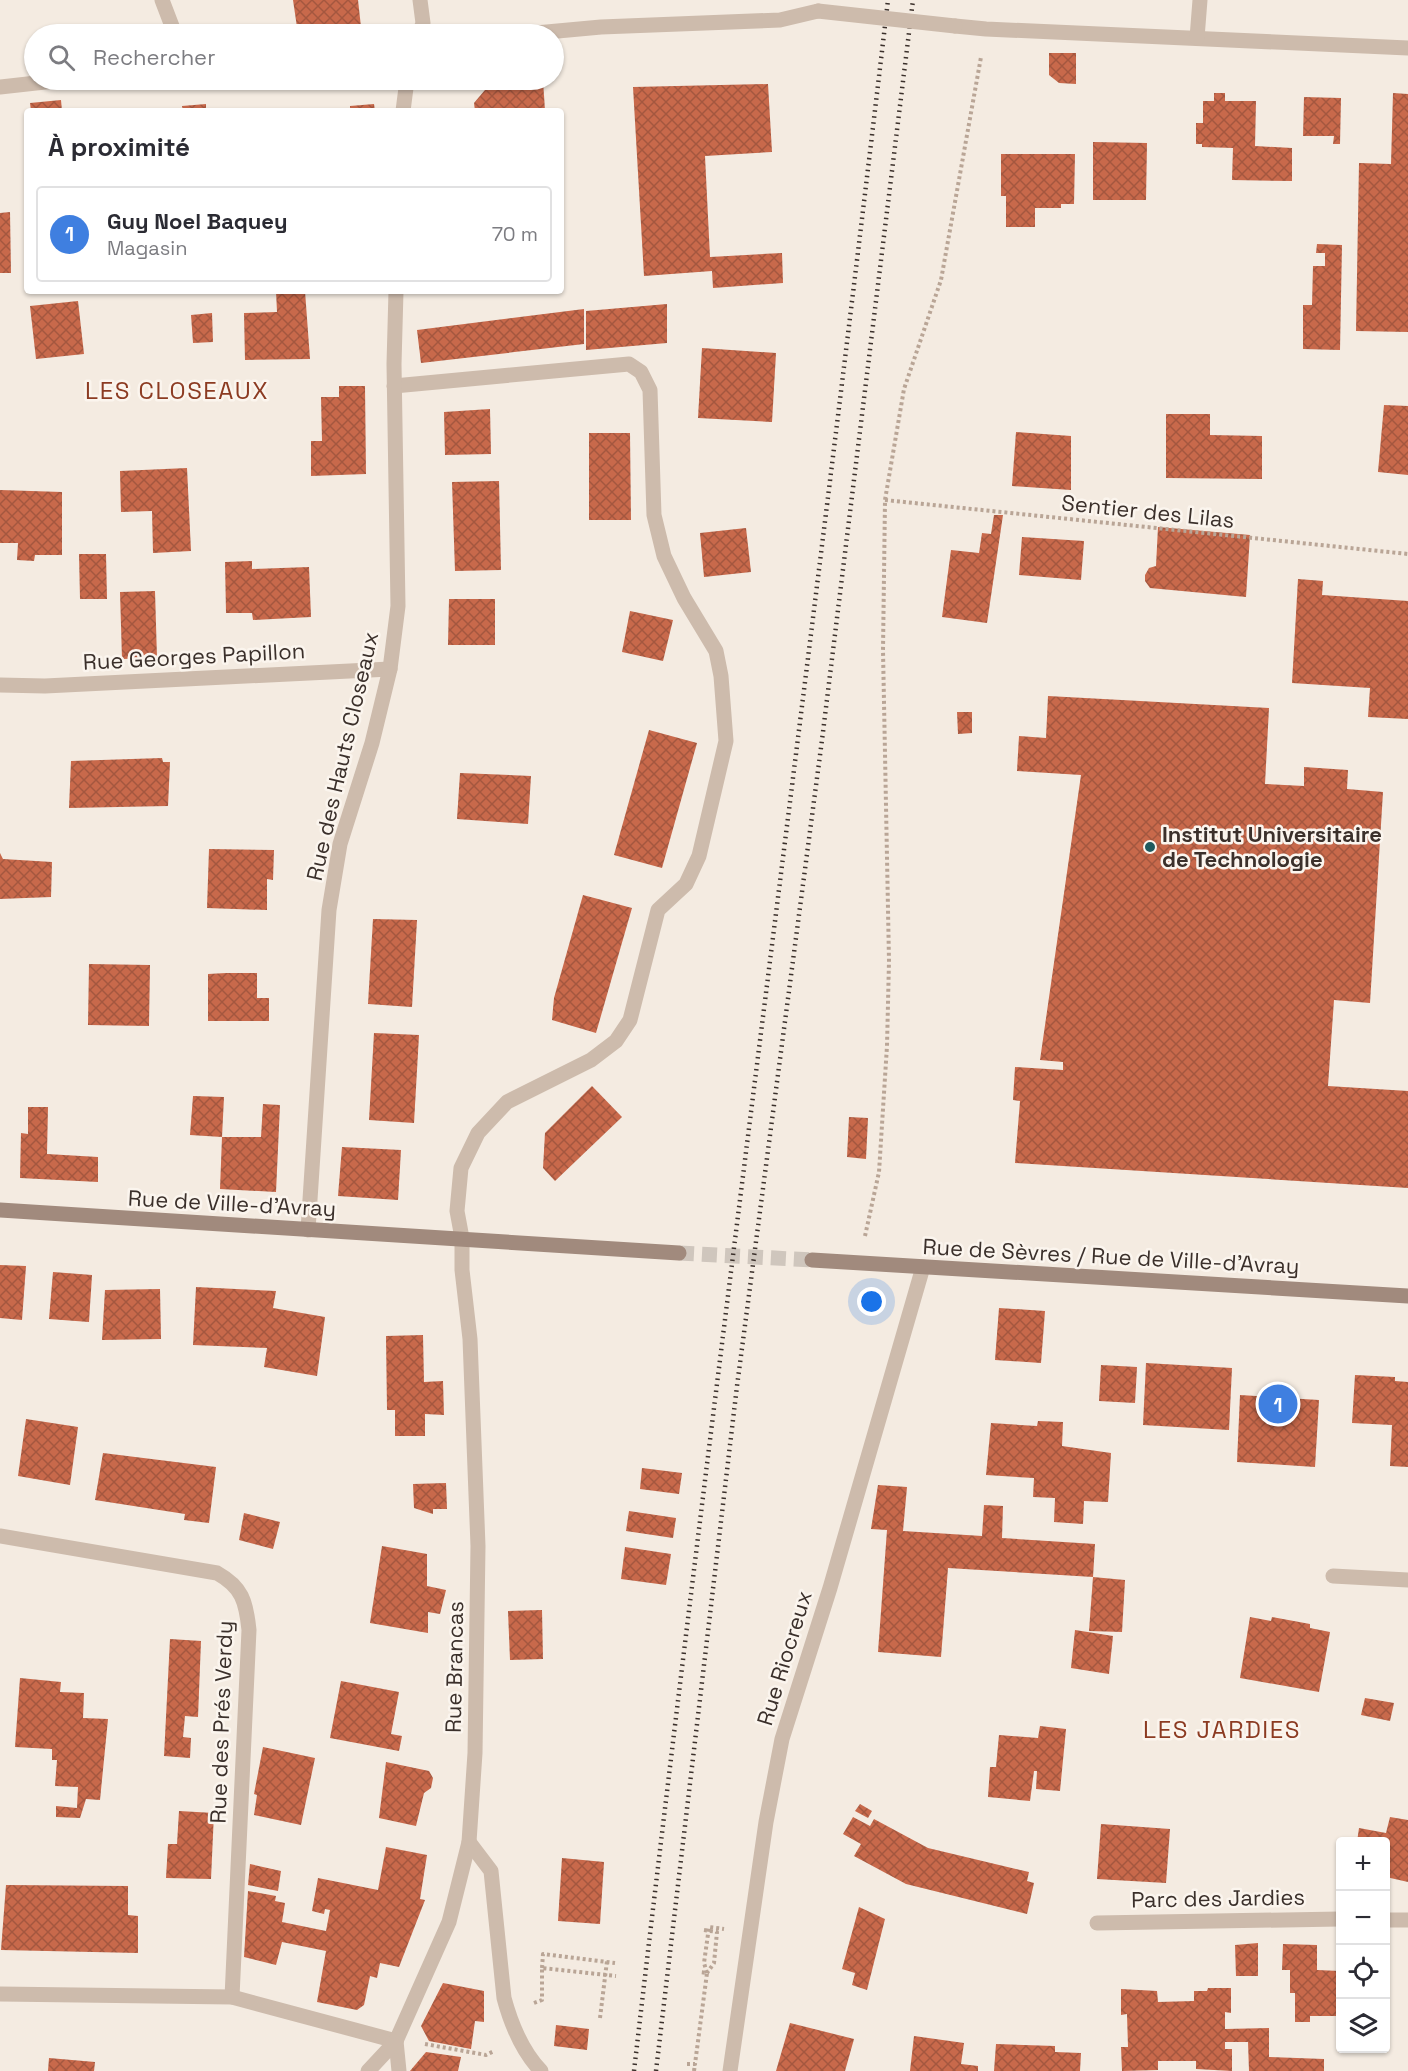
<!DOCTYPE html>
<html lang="fr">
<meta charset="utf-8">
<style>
:root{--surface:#fff;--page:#f7f7f7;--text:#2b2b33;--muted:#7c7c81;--line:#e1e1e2;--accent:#d93025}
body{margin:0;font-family:"Space Grotesk",sans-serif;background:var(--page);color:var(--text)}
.controls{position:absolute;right:18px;bottom:18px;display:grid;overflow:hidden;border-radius:6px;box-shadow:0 2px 4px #0004}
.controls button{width:54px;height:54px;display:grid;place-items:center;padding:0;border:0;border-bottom:2px solid var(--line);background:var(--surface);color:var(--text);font:30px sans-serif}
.you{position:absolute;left:872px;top:1302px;width:21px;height:21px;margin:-15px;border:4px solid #fff;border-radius:50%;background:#1a73e8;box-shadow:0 0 0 9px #1a73e833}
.badge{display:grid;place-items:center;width:39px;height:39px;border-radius:50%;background:var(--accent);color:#fff;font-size:20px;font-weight:700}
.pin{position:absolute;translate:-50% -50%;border:3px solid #fff;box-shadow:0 2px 6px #0006}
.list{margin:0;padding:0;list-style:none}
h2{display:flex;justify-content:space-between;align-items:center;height:78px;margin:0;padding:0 24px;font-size:26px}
h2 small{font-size:20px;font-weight:400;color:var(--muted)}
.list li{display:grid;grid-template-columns:39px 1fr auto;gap:18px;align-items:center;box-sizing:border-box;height:96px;margin:0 12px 12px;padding:0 12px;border:2px solid var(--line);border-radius:6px}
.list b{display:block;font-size:22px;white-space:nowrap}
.list p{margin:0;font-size:20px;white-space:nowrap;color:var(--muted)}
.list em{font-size:20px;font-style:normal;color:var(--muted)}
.icon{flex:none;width:33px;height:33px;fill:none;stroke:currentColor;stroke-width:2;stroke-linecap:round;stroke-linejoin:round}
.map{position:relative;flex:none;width:1408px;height:2071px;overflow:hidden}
.search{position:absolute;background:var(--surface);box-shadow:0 2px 4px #0004;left:24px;top:24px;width:540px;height:66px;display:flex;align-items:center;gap:15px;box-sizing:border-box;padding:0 21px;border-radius:33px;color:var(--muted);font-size:22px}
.panel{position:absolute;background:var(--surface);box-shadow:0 2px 4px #0004;left:24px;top:108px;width:540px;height:186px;border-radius:6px}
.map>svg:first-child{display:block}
</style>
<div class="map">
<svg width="1408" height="2071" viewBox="0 0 1408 2071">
<defs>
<pattern id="building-cross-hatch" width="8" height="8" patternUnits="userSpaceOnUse" patternTransform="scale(1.5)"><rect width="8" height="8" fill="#c8694b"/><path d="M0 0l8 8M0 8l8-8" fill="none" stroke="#a4573f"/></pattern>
</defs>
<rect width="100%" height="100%" fill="#f4ebe1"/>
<g fill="url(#building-cross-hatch)">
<path d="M293,0H358L361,27L298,34Z"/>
<path d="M1049,53H1076V84L1059,83L1049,75Z"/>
<path d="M543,80L545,111H475L474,103L490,84Z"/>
<path d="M768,84L772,152L705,156L710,257L782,253L783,283L713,288L712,271L644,276L633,87Z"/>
<path d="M1214,93H1225V101H1256L1255,146L1292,148V181L1232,180L1233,148L1202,147V144H1196V123H1203V101H1214Z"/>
<path d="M1393,93L1408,94V332L1356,331L1359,163L1391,164Z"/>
<path d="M1304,97L1341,98L1340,144H1333L1334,136H1303Z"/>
<path d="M61,100L62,111H31L30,103Z"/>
<path d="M206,104V111H183L182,106Z"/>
<path d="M374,104L375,111H350V106Z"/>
<path d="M1093,142L1147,143L1146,200H1093Z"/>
<path d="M1001,154H1075L1074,204H1061V208H1035V227H1006V196H1001Z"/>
<path d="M10,212L11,273H0V213Z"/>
<path d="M1317,244L1342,245L1340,350L1303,349V305H1312L1313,266H1325V253H1316Z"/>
<path d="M276,291H305L310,359L245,360L244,313L277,312Z"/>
<path d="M78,301L84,354L36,359L30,306Z"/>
<path d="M667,304V343L586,350V311Z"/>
<path d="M584,309V344L421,363L417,330Z"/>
<path d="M212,313L213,342L193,343L191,315Z"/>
<path d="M702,348L776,353L772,422L698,418Z"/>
<path d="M339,386H365L366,474L311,476V441H322L321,397H339Z"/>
<path d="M1384,405L1408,406V475L1378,472Z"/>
<path d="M490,409L491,454L445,455L444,412Z"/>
<path d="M1166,414H1210V435L1262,436V479L1166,478Z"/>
<path d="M1016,432L1071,436V490L1012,486Z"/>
<path d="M589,433H630L631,520H589Z"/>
<path d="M187,468L191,551L153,553L152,511L121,512L120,471Z"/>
<path d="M499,481L501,570L455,571L452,482Z"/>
<path d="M0,490L62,492V555H35L34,561L17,560L18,543H0Z"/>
<path d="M994,515H1003L987,623L942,617L951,550L979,553L982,533L991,534Z"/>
<path d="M1158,527L1250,535L1246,597L1150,588L1145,581V575L1149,568L1156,566Z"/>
<path d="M746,528L751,572L704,577L700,533Z"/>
<path d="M1022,537L1084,541L1081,580L1019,575Z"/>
<path d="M79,554H106L107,599H80Z"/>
<path d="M252,561V569L309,567L311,617L253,620L252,613H226L225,562Z"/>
<path d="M1298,579L1323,581L1322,595L1408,601V719L1368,717L1370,688L1292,683Z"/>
<path d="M155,591L157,658L122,659L120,592Z"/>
<path d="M449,599H495V645H448Z"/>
<path d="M630,611L673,620L663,661L622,652Z"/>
<path d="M1048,696L1269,708L1265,784L1304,786V767L1348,770L1347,789L1383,792L1370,1003L1334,1000L1328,1086L1408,1091V1188L1015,1163L1020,1101L1013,1100L1015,1067L1063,1070V1062L1040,1060L1081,775L1017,771L1019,736L1046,738Z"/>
<path d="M957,712H972V733L958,734Z"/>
<path d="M649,730L697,743L662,868L614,855Z"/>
<path d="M162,758L163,762H170L168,806L69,808L71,761Z"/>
<path d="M460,773L531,776L528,824L457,819Z"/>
<path d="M209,849L274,850L273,880L267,879V910L207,908Z"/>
<path d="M0,853L3,859L52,862L51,897L0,899Z"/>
<path d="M583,895L632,908L596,1033L552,1020L554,998Z"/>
<path d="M373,919L417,920L412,1007L368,1004Z"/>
<path d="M89,964L150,965L149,1026L88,1025Z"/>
<path d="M226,973H257V998H269V1021H208V974Z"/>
<path d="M374,1033L419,1035L414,1123L369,1120Z"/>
<path d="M592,1086L622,1117L555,1181L543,1168L545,1133Z"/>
<path d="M193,1096L224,1097L222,1137L190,1135Z"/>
<path d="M263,1104L280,1105L276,1192L220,1189L222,1137H261Z"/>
<path d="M28,1107H48L47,1154L98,1157V1182L20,1178L21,1133L28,1134Z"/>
<path d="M849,1117L868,1118L866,1159L847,1157Z"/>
<path d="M342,1147L401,1150L398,1200L338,1196Z"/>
<path d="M0,1265L26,1266L22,1320L0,1318Z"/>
<path d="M53,1272L92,1275L89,1322L49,1319Z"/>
<path d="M196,1287L276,1291L273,1308L325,1317L317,1376L264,1367L267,1348L193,1345Z"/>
<path d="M160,1289L161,1339L102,1340L105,1290Z"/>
<path d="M999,1308L1045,1311L1041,1363L995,1360Z"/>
<path d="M423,1335L424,1382L443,1381L444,1415L425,1414V1436H395V1410H387L386,1336Z"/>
<path d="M1146,1363L1232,1368L1229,1430L1143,1425Z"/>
<path d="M1101,1365L1137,1367L1135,1403L1099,1401Z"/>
<path d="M1355,1375L1395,1377V1381L1408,1382V1467L1390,1466L1392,1425L1352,1423Z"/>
<path d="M1240,1395L1319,1400L1315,1467L1237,1462Z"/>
<path d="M26,1419L78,1427L70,1485L18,1476Z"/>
<path d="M1038,1421L1063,1422L1062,1446L1111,1453L1108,1502L1084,1501L1083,1524L1054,1522L1055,1498L1033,1497L1034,1478L986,1475L991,1423L1037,1426Z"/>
<path d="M103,1453L216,1467L209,1523L184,1520L185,1514L95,1500Z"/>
<path d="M642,1468L682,1473L679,1494L640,1489Z"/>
<path d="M446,1483L447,1509H433V1514L414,1508L413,1484Z"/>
<path d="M878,1485L907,1487L903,1531L982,1536L984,1505L1003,1506L1002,1538L1095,1544L1093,1577L948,1568L941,1657L878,1652L887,1530L871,1529Z"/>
<path d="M629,1511L676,1518L673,1538L626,1531Z"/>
<path d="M244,1513L280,1522L273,1549L239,1540Z"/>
<path d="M382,1546L427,1554V1586L446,1590L440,1614L428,1612V1633L370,1623Z"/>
<path d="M625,1547L671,1554L666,1585L621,1579Z"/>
<path d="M1093,1577L1125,1580L1122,1632L1089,1631Z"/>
<path d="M542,1610L543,1659L510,1660L508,1611Z"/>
<path d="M1250,1617L1271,1621L1272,1617L1310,1624V1628L1330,1632L1319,1692L1240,1678Z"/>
<path d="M1075,1630L1113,1636L1109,1674L1071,1668Z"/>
<path d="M170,1639L201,1641L198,1717L185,1716L183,1737L191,1738L190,1758L164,1756Z"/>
<path d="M20,1678L61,1682L60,1692L84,1693L83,1718L108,1719L100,1800L86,1799L80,1818L56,1817V1806L77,1808L78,1787L55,1786L57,1760H52V1749L15,1747Z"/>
<path d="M341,1681L399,1692L391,1734L402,1736L399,1751L330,1738Z"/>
<path d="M1365,1698L1394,1703L1390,1721L1361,1715Z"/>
<path d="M1040,1726L1066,1729L1060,1791L1036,1789L1037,1771H1034L1030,1801L988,1797L990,1767H996L999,1735L1038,1738Z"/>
<path d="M263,1747L315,1758L301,1825L254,1815L257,1795L254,1794Z"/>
<path d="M386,1762L429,1771L433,1778L431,1788L424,1793L416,1826L379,1818Z"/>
<path d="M860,1804L872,1811L868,1818L855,1811Z"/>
<path d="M179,1811L214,1813L211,1879L166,1878L168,1844H177Z"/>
<path d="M853,1817L870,1826L874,1819L928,1848L1029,1872L1027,1881L1034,1883L1027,1914L906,1884L854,1856L861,1844L843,1834Z"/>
<path d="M1390,1817L1408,1820V1882L1386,1877V1842H1357L1359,1828L1386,1833Z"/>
<path d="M1101,1824L1170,1829L1166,1883L1097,1879Z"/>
<path d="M386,1847L427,1855L420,1899L425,1900L399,1967L380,1963L377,1978L370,1976L364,2005L357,2010L317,2002L326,1951L282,1942L276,1965L244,1957L248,1891L276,1896L275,1901L285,1903L282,1922L326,1931L330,1910L325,1909L324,1914L312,1911L318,1878L378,1890Z"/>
<path d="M562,1858L604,1862L600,1924L558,1921Z"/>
<path d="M250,1864L281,1871L278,1891L248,1885Z"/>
<path d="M6,1885L128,1886V1915L138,1916V1953L1,1950Z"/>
<path d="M859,1907L885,1919L867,1990L852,1985L855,1973L842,1969Z"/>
<path d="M1258,1943V1976H1236L1235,1945Z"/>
<path d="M1283,1944L1317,1945V1970L1340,1971V2016H1310V2022H1295V1993H1290V1970H1282Z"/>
<path d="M443,1983L484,1991V2022L475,2021L471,2049L429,2041L421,2026Z"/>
<path d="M1208,1988H1231V2013L1225,2012V2029L1269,2028V2057L1324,2059V2071H1249L1248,2042H1225V2049H1232V2071L1196,2069V2061H1158V2070L1122,2071L1121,2047H1128L1127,2014L1121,2015V1989L1157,1991L1158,2002L1194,2001V1991H1207Z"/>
<path d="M790,2023L854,2039L845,2071H776Z"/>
<path d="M556,2025L589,2029L587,2050L554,2046Z"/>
<path d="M914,2036L964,2043L961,2064L978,2066V2071H910Z"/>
<path d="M996,2044L1055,2046V2052L1081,2053L1080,2071H994Z"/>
<path d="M426,2052L461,2057L458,2071H410Z"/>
<path d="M49,2058L95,2062L94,2071H48Z"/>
</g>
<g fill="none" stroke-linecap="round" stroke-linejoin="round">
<path stroke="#cfc6bd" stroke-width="15" stroke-dasharray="15 8" stroke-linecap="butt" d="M679,1253L812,1260"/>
<g stroke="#b9a596" stroke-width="4" stroke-dasharray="3 3" stroke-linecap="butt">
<path d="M885,500L1408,554"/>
<path d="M865,1236L879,1172L887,1046L889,961L883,650L885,500L904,389L941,280L981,57"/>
<path d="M704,1930L717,1932L714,1963L707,1973"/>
<path d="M542,1968L543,1954L615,1963"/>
<path d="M707,1973L704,1963L709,1927L724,1929"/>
<path d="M534,2003L542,2000V1968L616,1976"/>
<path d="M600,2018L607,1961"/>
<path d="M425,2044L486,2055L494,2051"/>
<path d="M687,2064H695L707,1973L699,1972"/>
<path d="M694,2071L695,2064"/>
</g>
<g stroke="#cdbbac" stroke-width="15">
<path d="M394,386L629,364L641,372L650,390L654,515L664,556L684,598L716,651L721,676L726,741L699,856L686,884L658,910L630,1020L616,1041L591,1060L507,1102L478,1133L461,1168L457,1211L462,1238"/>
<path d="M469,1842L491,1871L504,1998C511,2024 522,2051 541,2071"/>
</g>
<g stroke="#cdbbac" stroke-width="15">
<path d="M162,0L175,34"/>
<path d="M955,26L986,29L1408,48"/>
<path d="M419,34L423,23L420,0"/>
<path d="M525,34L601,27L780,20L818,11"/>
<path d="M1197,38L1200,0"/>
<path d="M0,87L63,80"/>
<path d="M403,111L407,80"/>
<path d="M0,685L45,686L390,669"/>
<path d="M308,1230L329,910L340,844L372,743L390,669L398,606L394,364L396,291"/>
<path d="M0,1536L217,1573C242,1587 246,1601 249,1630L232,1997"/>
<path d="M1333,1576L1408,1580"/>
<path d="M1386,1920H1408"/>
<path d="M1097,1923L1340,1919"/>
<path d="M0,1994L232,1997L396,2041"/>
<path d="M396,2041L399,2071"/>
<path d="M368,2071L396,2041L449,1922L469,1842L475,1753L478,1546L470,1339L462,1270V1238"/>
<path d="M730,2071L766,1822L782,1739L830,1588L923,1267"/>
</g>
<g stroke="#a18a7d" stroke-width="15">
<path d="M0,1210L679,1253"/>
<path d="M812,1260L1408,1296"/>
</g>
<g stroke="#3b302b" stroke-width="4.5" stroke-dasharray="1.5 4.5" stroke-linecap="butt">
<path d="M634,2071C714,1380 807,691 888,0"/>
<path d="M656,2071L737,1386L822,740L913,0"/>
</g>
<path stroke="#cdbbac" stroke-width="15" d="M818,11L955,26"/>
</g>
<circle fill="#1f5a5e" stroke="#fbf5ee" stroke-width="2" cx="1150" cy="847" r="6"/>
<g text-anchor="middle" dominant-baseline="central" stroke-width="5" stroke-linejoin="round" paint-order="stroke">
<g font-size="22" fill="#3b302b" stroke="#fbf5ee">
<text transform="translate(1148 511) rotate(6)">Sentier des Lilas</text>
<text transform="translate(194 656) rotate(-3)">Rue Georges Papillon</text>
<text transform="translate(342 756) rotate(-77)">Rue des Hauts Closeaux</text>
<text transform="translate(232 1203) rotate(3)">Rue de Ville-d'Avray</text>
<text transform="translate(1111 1256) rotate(3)">Rue de Sèvres / Rue de Ville-d'Avray</text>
<text transform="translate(784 1658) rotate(-73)">Rue Riocreux</text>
<text transform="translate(454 1667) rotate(-89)">Rue Brancas</text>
<text transform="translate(221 1722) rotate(-88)">Rue des Prés Verdy</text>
<text transform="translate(1218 1898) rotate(-1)">Parc des Jardies</text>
</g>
<g font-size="22" font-weight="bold" fill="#3b302b" stroke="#fbf5ee" text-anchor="start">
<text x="1162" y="834">Institut Universitaire<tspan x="1162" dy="25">de Technologie</tspan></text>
</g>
<g font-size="24" letter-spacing="1.5" fill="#8c3b22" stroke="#fbf5ee">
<text x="177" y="390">LES CLOSEAUX</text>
<text x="1222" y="1729">LES JARDIES</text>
</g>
</g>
</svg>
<div class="controls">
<button>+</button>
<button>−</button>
<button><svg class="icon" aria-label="locate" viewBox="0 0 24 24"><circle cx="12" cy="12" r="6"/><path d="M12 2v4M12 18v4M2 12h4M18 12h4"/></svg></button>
<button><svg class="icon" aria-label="layers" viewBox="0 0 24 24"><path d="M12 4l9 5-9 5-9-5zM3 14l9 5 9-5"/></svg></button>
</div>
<div class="you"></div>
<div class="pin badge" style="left:1278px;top:1404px;background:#3f7fe0">1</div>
<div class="search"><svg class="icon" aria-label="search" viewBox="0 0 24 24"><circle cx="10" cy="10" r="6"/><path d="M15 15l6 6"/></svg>Rechercher</div>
<section class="panel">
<h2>À proximité<small></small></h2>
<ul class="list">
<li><span class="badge" style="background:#3f7fe0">1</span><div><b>Guy Noel Baquey</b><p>Magasin</p></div><em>70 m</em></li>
</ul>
</section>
</div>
